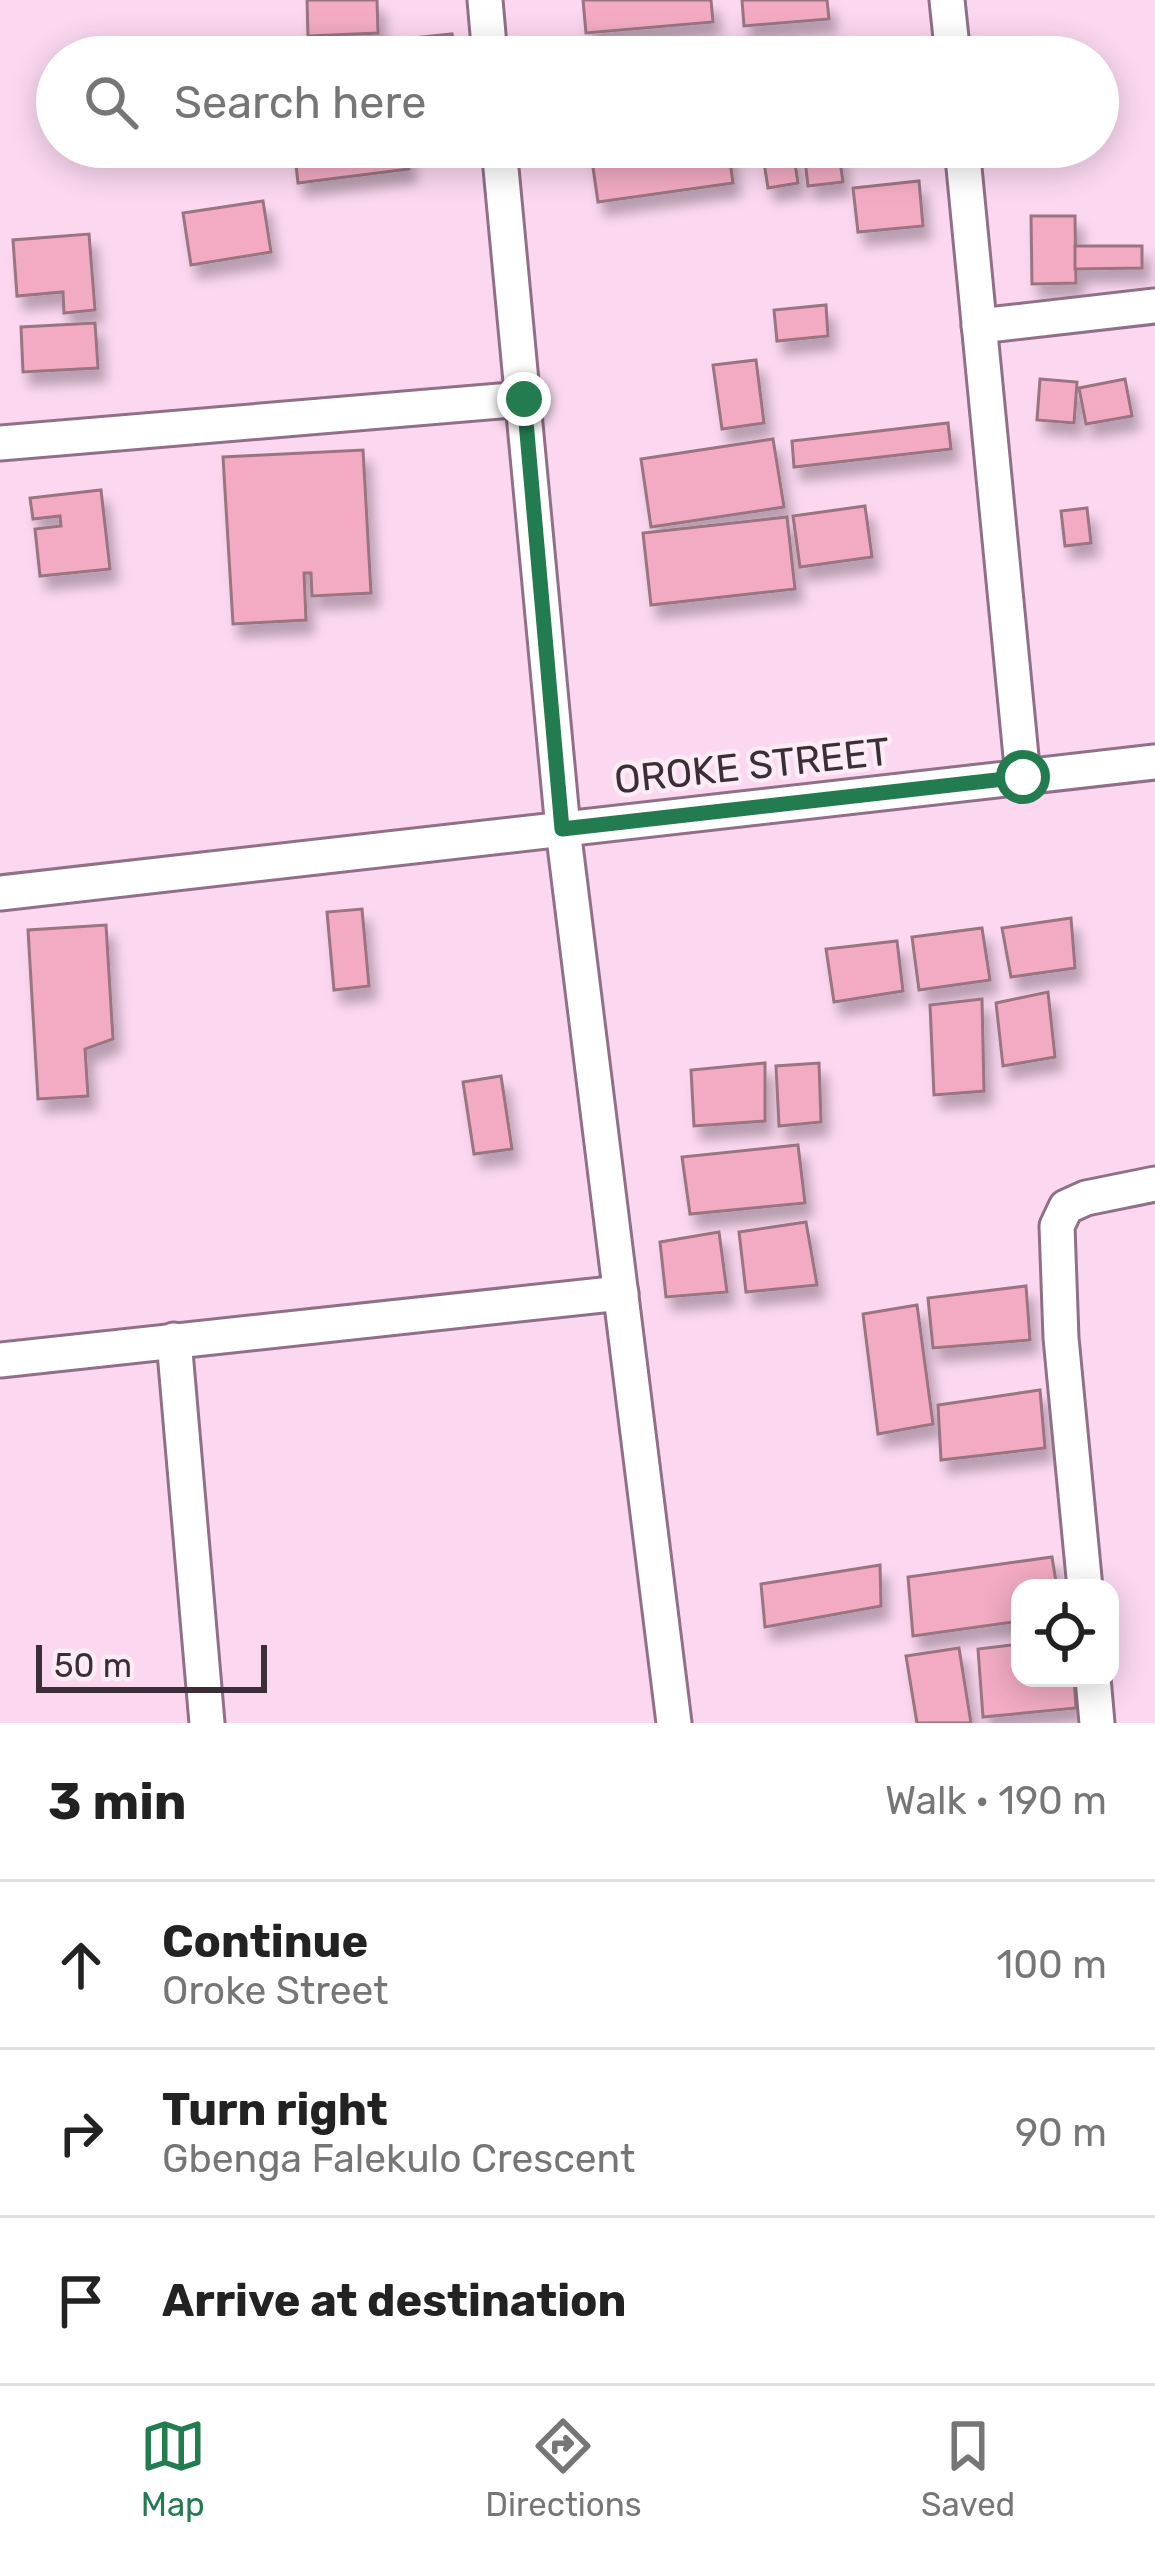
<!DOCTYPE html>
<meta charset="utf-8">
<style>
:root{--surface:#fff;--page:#f6f6f6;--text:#222;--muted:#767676;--line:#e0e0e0;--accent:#237b50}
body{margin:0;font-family:Rubik,sans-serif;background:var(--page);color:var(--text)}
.controls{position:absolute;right:36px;bottom:36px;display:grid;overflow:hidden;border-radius:24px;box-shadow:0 6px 30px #0003}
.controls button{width:108px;height:108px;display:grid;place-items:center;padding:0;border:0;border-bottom:3px solid var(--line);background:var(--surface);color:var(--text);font:60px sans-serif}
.scale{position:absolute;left:36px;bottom:30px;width:231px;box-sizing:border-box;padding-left:12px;border:6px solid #3c2e38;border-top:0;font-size:33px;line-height:42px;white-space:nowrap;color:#3c2e38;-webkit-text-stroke:9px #fbecf6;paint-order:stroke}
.stop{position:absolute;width:36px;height:36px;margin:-27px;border:9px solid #237b50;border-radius:50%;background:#fff}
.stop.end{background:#237b50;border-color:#fff;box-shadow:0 3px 12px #0008}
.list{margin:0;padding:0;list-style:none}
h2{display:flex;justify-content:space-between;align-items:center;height:156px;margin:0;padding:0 48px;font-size:51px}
h2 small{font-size:39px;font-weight:400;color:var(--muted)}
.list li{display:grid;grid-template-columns:78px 1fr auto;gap:36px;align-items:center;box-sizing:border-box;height:168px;padding:0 48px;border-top:3px solid var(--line)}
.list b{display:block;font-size:45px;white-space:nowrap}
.list p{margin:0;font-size:39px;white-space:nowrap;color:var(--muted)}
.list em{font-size:39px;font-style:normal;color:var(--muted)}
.icon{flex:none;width:66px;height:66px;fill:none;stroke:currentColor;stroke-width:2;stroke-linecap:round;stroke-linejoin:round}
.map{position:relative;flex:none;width:1155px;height:1723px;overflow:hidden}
.search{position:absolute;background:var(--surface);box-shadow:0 6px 30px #0003;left:36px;right:36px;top:36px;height:132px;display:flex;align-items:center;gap:30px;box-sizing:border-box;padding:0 42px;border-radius:66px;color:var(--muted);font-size:45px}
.sheet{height:660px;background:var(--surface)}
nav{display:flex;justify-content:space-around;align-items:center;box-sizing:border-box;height:168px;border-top:3px solid var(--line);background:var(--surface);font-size:33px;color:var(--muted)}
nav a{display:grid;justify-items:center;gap:6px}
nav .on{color:var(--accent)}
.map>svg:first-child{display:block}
</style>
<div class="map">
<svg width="1155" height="1723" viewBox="0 0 1155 1723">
<defs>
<filter id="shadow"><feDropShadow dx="7" dy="13" stdDeviation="6" flood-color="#0004"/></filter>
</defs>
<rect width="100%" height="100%" fill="#fbd8f0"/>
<g fill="#f2abc3" stroke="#9a7481" stroke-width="3" filter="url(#shadow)">
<path d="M307,0H377L378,33L308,36Z"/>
<path d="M583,0H711L713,22L586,33Z"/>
<path d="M742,0H827L829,19L744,26Z"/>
<path d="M452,34L455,57H355L354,44Z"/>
<path d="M699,44L701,57H573L572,54Z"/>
<path d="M294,147H406L409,169L298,183Z"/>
<path d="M590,147H728L733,183L598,202Z"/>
<path d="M838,148L843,182L808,186L804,152Z"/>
<path d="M793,151L798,183L768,188L763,156Z"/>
<path d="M919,181L923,226L858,232L853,188Z"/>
<path d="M263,201L271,252L191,265L183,213Z"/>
<path d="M1031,216H1075L1076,283L1032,284Z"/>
<path d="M89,234L95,310L64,313L63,292L17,296L13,240Z"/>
<path d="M1075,246H1142V268L1075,269Z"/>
<path d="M826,305L828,336L777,341L774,310Z"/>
<path d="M95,323L98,368L23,372L21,327Z"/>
<path d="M756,360L764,423L722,429L713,365Z"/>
<path d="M1040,379L1077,382L1074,423L1037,420Z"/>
<path d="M1125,379L1132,416L1086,424L1079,388Z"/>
<path d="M948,423L951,449L794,467L792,441Z"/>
<path d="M773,439L784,507L651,527L641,459Z"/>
<path d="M363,450L371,593L312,596L311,573H304L306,620L233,624L223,457Z"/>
<path d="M101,490L110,569L40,576L35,529L61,526L60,516L33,519L30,498Z"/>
<path d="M865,506L872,557L800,567L793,516Z"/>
<path d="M1087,508L1091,543L1065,546L1061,511Z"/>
<path d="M787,517L795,589L651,605L643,533Z"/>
<path d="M362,909L369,986L334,990L327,912Z"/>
<path d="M1071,918L1075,968L1011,977L1002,928Z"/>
<path d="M106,925L113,1039L85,1049L88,1096L38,1099L28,930Z"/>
<path d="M982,928L990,980L919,990L912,937Z"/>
<path d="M897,941L903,991L834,1002L826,949Z"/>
<path d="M1048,992L1055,1057L1003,1066L996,1003Z"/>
<path d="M982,999L984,1091L934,1095L930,1005Z"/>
<path d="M765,1063V1121L694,1126L691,1070Z"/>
<path d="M819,1063L821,1122L779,1126L776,1066Z"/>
<path d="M501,1076L512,1149L474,1154L463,1082Z"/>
<path d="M798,1145L805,1203L690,1214L682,1157Z"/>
<path d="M806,1222L817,1285L746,1292L739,1232Z"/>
<path d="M719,1232L727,1292L666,1297L660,1242Z"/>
<path d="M1026,1286L1030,1340L933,1348L928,1298Z"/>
<path d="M917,1305L933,1424L878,1434L863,1314Z"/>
<path d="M1040,1390L1045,1448L941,1460L938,1405Z"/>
<path d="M1052,1557L1057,1588H1020V1621L913,1636L908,1577Z"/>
<path d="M880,1565L881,1606L765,1627L761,1584Z"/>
<path d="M1020,1644V1678H1074L1076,1708L983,1717L978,1649Z"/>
<path d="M959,1648L971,1723H917L906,1656Z"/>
</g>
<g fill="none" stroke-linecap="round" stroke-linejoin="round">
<g stroke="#8f7086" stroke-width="39">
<g id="minor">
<path d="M485,0L490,57"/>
<path d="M947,0L953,57"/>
<path d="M499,147L563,829L674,1723"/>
<path d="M962,147L1023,777"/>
<path d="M979,326L1155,306"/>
<path d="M0,443L523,399"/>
<path d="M0,893L1155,762"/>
<path d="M174,1340L207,1723"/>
<path d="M0,1360L621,1293"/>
<path d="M1085,1588L1061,1338L1057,1226L1066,1207L1086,1198L1155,1184"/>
<path d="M1093,1678L1097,1723"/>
</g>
</g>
<use href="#minor" stroke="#fff" stroke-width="33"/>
</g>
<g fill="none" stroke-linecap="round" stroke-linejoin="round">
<path stroke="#237b50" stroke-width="15" d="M524,399L562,829L1023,777"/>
</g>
<g text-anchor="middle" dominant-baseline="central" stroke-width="9" stroke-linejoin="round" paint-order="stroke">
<g font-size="39" fill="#3c2e38" stroke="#fbecf6">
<text transform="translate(752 766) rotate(-6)">OROKE STREET</text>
</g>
</g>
</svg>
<div class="controls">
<button><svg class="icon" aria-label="locate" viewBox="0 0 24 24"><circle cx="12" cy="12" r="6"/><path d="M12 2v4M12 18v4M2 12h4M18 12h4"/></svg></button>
</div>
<div class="scale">50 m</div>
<div class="stop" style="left:1023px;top:777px"></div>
<div class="stop end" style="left:524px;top:399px"></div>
<div class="search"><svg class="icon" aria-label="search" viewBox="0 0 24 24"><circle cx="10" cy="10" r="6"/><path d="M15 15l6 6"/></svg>Search here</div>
</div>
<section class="sheet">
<h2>3 min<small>Walk · 190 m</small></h2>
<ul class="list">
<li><svg class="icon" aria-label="ahead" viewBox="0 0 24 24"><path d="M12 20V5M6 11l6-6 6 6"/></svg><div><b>Continue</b><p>Oroke Street</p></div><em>100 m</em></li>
<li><svg class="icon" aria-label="right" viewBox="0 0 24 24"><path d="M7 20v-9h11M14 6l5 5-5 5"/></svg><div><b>Turn right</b><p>Gbenga Falekulo Crescent</p></div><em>90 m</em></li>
<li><svg class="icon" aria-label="arrive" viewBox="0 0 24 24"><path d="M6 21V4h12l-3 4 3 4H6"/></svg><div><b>Arrive at destination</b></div></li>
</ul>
</section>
<nav>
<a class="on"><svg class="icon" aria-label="map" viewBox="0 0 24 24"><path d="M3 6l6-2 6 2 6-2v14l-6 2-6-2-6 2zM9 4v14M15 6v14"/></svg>Map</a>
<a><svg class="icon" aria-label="directions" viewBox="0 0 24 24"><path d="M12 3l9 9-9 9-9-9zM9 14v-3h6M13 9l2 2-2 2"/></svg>Directions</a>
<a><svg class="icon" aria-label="saved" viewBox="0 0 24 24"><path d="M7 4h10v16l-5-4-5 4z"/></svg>Saved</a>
</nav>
